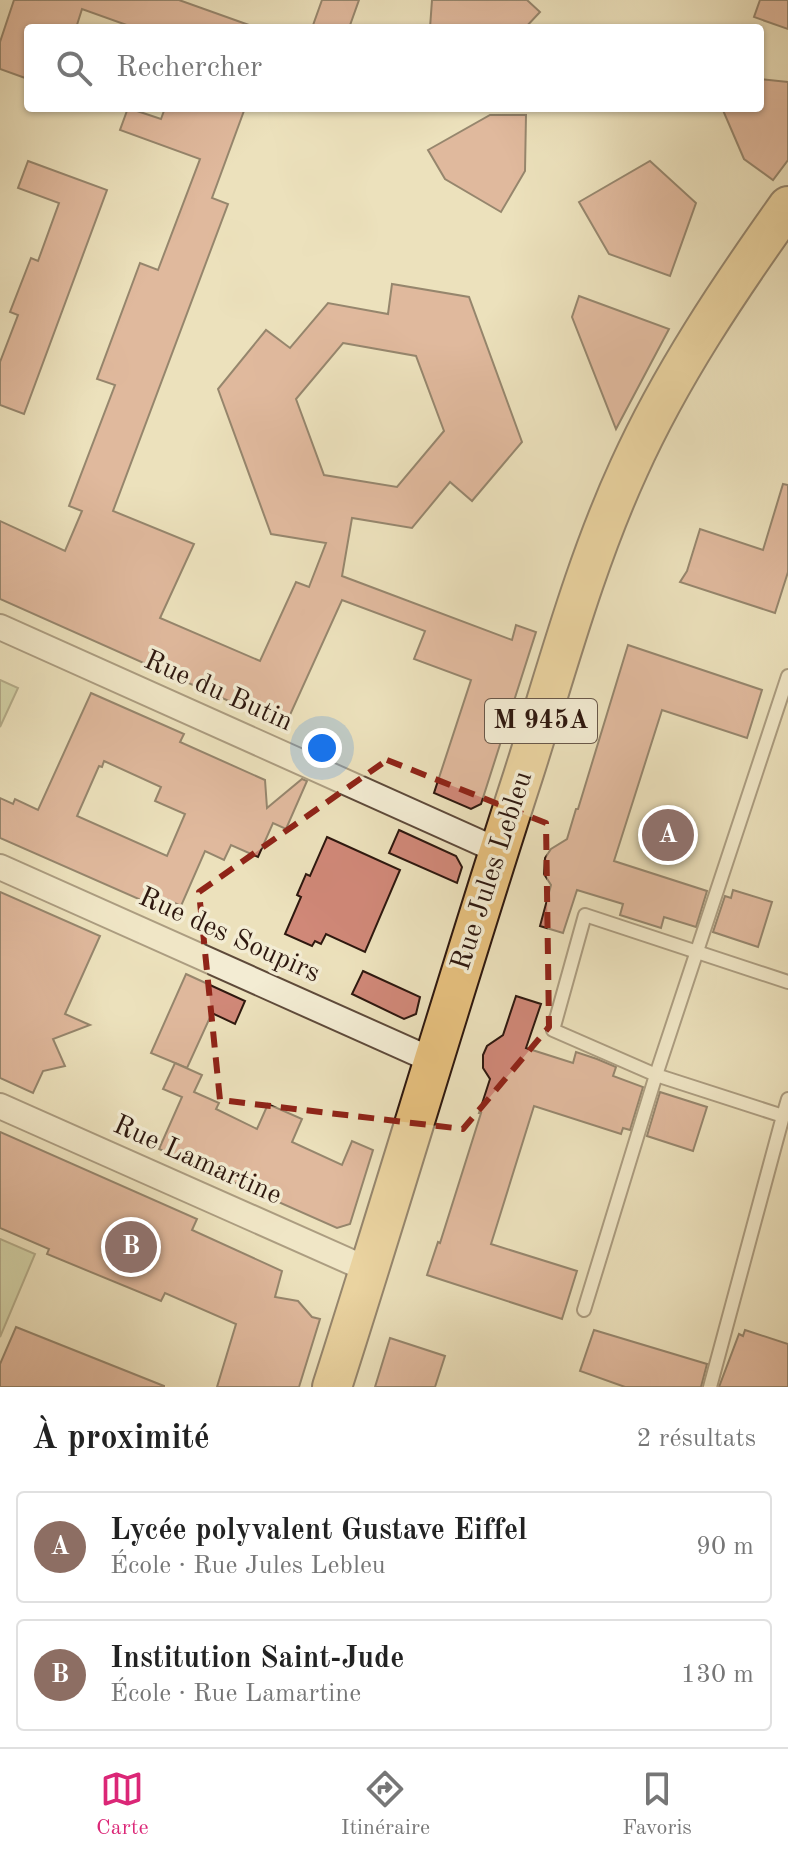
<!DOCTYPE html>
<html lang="fr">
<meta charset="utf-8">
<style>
:root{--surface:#fff;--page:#f6f6f6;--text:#222;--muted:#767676;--line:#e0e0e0;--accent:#db2777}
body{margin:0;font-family:"Old Standard TT",serif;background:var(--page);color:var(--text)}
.you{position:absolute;left:322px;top:748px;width:28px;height:28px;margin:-20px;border:6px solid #fff;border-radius:50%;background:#1a73e8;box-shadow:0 0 0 12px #1a73e833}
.badge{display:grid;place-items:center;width:52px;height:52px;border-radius:50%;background:var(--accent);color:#fff;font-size:26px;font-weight:700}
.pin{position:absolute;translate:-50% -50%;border:4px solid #fff;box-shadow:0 2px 8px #0006}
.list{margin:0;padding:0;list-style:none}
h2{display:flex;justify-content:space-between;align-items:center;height:104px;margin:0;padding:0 32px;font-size:34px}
h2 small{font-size:26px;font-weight:400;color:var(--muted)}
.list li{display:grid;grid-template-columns:52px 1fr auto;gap:24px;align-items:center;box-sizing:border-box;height:112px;margin:0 16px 16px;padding:0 16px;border:2px solid var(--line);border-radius:8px}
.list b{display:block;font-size:30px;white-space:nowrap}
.list p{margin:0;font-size:26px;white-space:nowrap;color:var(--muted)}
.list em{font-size:26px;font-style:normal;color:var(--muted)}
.icon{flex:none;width:44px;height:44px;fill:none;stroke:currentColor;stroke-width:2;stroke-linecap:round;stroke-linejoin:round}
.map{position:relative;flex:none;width:788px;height:1387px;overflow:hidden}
.search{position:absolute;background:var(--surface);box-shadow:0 2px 6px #0004;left:24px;right:24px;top:24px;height:88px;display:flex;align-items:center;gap:20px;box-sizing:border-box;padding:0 28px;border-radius:8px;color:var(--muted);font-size:30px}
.sheet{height:360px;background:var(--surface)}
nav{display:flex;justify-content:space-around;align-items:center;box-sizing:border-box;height:112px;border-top:2px solid var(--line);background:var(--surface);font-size:22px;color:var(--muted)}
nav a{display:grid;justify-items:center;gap:4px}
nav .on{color:var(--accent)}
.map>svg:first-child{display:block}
</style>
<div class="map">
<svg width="788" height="1387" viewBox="0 0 788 1387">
<rect width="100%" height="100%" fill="#ece1bc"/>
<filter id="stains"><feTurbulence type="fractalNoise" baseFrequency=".0025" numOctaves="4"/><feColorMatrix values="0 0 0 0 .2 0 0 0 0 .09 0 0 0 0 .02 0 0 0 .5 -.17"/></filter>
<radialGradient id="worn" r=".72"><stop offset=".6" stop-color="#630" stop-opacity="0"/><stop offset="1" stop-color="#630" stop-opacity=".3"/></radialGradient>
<g fill="#b6c392" stroke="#726e50" stroke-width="2">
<path d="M0,680L18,688L0,727Z"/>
<path d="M0,1239L35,1254L0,1337Z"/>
</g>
<g fill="#d08878" stroke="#2e180f" stroke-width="2" fill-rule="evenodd">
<path d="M14,0H179L249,25V28H135L82,9L76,28H28V79L0,69V42Z"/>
<path d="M322,0H359L349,28H312Z"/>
<path d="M432,0H527L540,12L525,28H430Z"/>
<path d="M760,0H788V29L754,17Z"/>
<path d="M760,79L788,82V160L773,180L744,159L722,108H760Z"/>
<path d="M128,108L161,119L165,108H245L212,198L228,204L113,511L194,544L160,618L260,661L296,582L309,587L326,543L271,534L218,389L266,330L290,348L328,303L388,314L392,284L469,297L522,442L472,501L450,482L412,528L352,518L342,576L512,640L516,625L536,632L481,804L471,809L434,793L471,680L414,659L425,631L342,600L285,726L0,599V521L65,551L82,511L69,506L115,385L97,379L140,263L158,270L200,159L120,130ZM343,343L416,356L444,431L397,487L324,475L296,399Z"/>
<path d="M490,115H526L525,171L501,212L445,179L428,150Z"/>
<path d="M28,161L107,190L24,414L0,405V362L18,315L10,312L31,258L38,261L59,203L18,188Z"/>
<path d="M650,161L696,203L670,276L609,254L579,202Z"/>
<path d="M579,296L669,329L616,429L572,317Z"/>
<path d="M783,484L788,485V572L775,613L680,582L687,571L700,529L763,550Z"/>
<path d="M628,645L762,690L747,738L662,710L614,861L707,891L696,927L664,917L661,928L620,915L623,904L577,890L563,933L540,926L551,885L544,874L545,858L551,849L567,839L576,809H578Z"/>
<path d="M91,693L184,734L180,742L265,780L267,808L302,779L307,781L286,829L273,823L258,857L231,845L224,860L205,851L181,906L155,894L150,904L0,838V798L13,804L15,799L38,810ZM104,761L161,787L155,801L185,814L167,856L77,816L99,766L102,767Z"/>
<path d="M399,830L456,856L462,867L457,883L389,853Z"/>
<path d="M327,837L400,870L365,952L326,934L321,944L315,941L312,946L285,934L301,897L297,895L306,874L310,876Z"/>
<path d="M733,890L772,902L758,947L713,932L725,896L731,898Z"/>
<path d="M0,892L100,936L65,1014L90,1025L53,1039L65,1066L43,1071L33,1093L0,1078Z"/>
<path d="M363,971L420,997L416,1014L404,1019L352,994Z"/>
<path d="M186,974L245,1001L235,1024L212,1013L187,1068L151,1053Z"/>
<path d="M516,996L541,1004L526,1048L573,1063L576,1052L597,1059L616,1067L613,1076L643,1087L630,1130L623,1128L621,1134L534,1106L491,1244L577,1271L562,1319L427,1275L438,1242L440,1243L481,1113H479L490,1079L483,1068V1055L487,1046L503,1035Z"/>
<path d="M175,1063L202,1075L194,1092L219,1103L216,1109L257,1129L268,1104L302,1119L292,1142L342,1165L352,1141L373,1150L350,1224L337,1228L159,1149L182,1097L163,1089Z"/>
<path d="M660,1092L707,1107L693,1151L647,1136Z"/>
<path d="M0,1132L197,1219L192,1230L282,1271L275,1297L298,1301L312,1317L320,1319L299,1387H217L236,1324L165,1293L161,1301L47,1254L49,1249L0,1228Z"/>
<path d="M16,1327L164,1386V1387H0V1364Z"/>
<path d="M594,1330L707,1364L701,1387H625L580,1371Z"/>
<path d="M745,1330L788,1344V1387H719L739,1334L743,1336Z"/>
<path d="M390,1338L445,1356L435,1387H375Z"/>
</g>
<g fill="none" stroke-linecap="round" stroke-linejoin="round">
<g stroke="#5e4a3a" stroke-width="16">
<g id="service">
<path d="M783,1116L788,1099"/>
<path d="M584,1310L656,1075L553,1030L585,915L788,982"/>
<path d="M710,1387L783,1116L656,1075L788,676"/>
</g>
</g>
<g stroke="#5e4a3a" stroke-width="28">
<g id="minor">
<path d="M0,627L499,851"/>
<path d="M0,867L434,1061"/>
<path d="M0,1106L369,1270"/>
</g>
</g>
<g stroke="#2e180f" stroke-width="42">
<path id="primary" d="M332,1387C397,1184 457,979 523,776C556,673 584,566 629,468C671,375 729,289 788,206"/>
</g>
<use href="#service" stroke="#f3ecd3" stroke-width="12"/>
<use href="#minor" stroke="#f3ecd3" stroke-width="24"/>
<use href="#primary" stroke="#e6c07e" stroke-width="38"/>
</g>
<path d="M0 0H788V1387H0ZM387,760L546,823L549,1027L463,1129L220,1100L199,892Z" fill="#ece1bc" fill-opacity=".55" fill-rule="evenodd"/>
<path fill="none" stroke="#8f2418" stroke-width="6" stroke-dasharray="16 10" stroke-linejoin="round" d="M387,760L546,823L549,1027L463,1129L220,1100L199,892Z"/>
<g text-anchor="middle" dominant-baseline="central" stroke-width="7" stroke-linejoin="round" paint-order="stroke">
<rect fill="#f3ecd3" stroke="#69584a" stroke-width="2" x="485" y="699" width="112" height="44" rx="6"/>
<g font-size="26" font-weight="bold" fill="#2e180f">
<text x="541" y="721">M 945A</text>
</g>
<g font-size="28" fill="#2e180f" stroke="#f3ecd3">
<text transform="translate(218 692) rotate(24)">Rue du Butin</text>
<text transform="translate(493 871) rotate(-72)">Rue Jules Lebleu</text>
<text transform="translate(229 936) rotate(24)">Rue des Soupirs</text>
<text transform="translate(197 1161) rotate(24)">Rue Lamartine</text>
</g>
</g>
<rect width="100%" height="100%" filter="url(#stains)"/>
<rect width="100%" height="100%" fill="url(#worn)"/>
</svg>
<div class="you"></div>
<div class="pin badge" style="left:668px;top:835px;background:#8d6e63">A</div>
<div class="pin badge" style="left:131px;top:1247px;background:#8d6e63">B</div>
<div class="search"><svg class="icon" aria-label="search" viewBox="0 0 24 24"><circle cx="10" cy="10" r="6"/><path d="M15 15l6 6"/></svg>Rechercher</div>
</div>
<section class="sheet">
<h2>À proximité<small>2 résultats</small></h2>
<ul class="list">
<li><span class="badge" style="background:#8d6e63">A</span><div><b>Lycée polyvalent Gustave Eiffel</b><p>École · Rue Jules Lebleu</p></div><em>90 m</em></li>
<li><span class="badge" style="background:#8d6e63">B</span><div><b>Institution Saint-Jude</b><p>École · Rue Lamartine</p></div><em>130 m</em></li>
</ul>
</section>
<nav>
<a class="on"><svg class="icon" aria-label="map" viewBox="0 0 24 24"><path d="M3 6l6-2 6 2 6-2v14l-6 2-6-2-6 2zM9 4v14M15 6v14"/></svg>Carte</a>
<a><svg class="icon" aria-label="directions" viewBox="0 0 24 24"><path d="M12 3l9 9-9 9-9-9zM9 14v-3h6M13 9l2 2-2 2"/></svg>Itinéraire</a>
<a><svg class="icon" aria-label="saved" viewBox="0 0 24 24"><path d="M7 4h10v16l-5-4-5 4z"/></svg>Favoris</a>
</nav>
